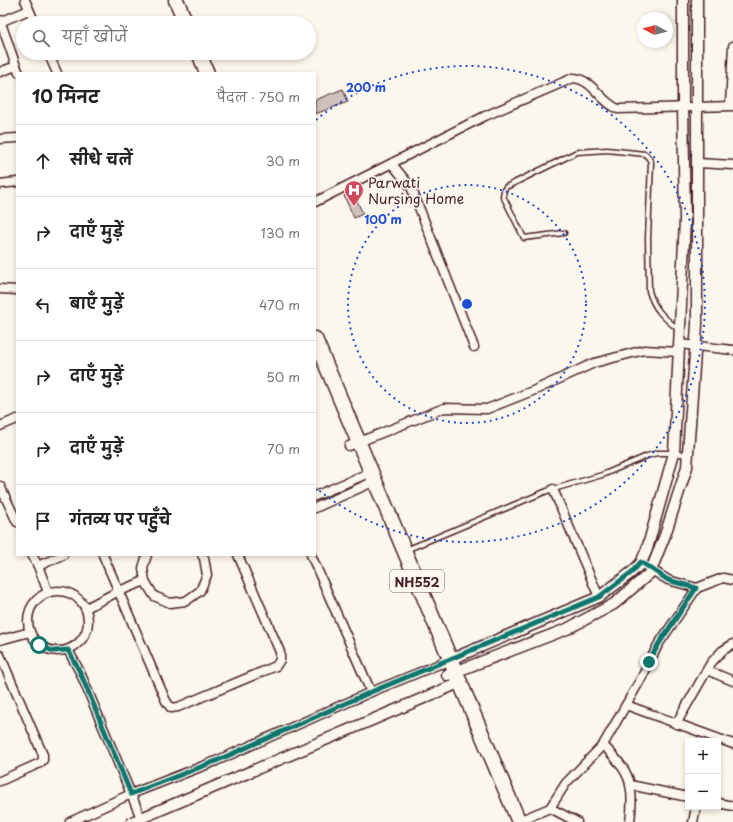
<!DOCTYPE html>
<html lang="hi">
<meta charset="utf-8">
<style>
:root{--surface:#fff;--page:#f6f6f6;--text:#222;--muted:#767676;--line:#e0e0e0}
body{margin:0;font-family:"Playpen Sans","Playpen Sans Deva",sans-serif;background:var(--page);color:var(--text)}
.controls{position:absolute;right:12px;bottom:12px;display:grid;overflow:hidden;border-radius:0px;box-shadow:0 2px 6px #0003}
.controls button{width:36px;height:36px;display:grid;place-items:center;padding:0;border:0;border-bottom:1px solid var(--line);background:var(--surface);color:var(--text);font:20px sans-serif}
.compass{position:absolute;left:637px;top:12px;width:36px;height:36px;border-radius:50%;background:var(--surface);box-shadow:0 2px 6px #0003;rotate:277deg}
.stop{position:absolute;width:12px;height:12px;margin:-9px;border:3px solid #0f766e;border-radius:50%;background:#fff}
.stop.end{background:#0f766e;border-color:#fff;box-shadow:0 1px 4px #0008}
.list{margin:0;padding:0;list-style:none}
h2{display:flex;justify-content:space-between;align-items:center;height:52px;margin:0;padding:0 16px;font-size:17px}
h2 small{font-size:13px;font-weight:400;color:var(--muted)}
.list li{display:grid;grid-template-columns:26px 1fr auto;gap:12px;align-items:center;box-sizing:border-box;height:72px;padding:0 16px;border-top:1px solid var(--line)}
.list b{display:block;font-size:15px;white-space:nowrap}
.list em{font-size:13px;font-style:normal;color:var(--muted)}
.icon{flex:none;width:22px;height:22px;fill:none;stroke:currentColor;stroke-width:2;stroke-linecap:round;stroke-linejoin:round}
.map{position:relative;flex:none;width:733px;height:822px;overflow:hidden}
.search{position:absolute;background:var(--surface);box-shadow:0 2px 6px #0003;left:16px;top:16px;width:300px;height:44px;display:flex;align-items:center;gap:10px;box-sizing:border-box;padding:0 14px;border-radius:22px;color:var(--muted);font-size:15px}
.panel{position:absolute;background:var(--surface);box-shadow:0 2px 6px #0003;left:16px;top:72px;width:300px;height:484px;border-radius:0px}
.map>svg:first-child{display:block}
</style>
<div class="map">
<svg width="733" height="822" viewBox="0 0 733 822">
<rect width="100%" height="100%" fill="#fbf7ec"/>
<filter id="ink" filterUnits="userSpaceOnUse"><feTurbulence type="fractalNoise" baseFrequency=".025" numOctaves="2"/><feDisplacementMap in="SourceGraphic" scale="8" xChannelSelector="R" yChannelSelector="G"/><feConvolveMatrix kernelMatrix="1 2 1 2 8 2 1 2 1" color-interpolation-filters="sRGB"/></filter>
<g filter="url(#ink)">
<g fill="#cfc2bc" stroke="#4a1f2b">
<path d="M343,89L348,102L315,114V100Z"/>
<path d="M353,192L363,214L354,218L344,196Z"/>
</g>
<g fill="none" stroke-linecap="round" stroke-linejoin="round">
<g stroke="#4a1f2b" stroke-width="7">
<g id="service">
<path d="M564,233L524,238L503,196L504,190L506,187L577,152L607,150L645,154L648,157L651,162L648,238L649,291C654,309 664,318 678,329"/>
<path d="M406,550L547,491L602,475L647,456L657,453H674L687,455"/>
</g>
</g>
<g stroke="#4a1f2b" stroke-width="11">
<g id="minor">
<path d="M25,0L35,23"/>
<path d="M0,20L16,66"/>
<path d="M0,22L29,10"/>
<path d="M48,53L57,73"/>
<path d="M0,72L16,66L19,73"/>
<path d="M730,105L733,46"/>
<path d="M0,139L17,138"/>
<path d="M698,163L733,165"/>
<path d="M392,164L411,187L474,347"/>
<path d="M0,184L17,182"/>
<path d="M315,202L485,116L573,78C593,79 600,102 618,109L733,106"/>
<path d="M0,289L17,290"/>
<path d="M679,344L733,350"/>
<path d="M0,426L17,419"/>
<path d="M349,446L444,408L487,409L535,390L594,363L644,350L679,352"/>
<path d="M0,486L17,522"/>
<path d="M553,489L599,597"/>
<path d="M315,496L371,472"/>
<path d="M315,508L375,481"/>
<path d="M32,555L38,566L48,592"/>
<path d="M103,555L166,701L171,708L178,707L276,666L280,660V652L238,555"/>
<path d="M147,555L143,568L145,581L154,596L170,603L186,601L200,591L207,575L204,558L202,555"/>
<path d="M311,555L371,692"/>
<path d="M38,566L63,555"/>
<path d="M697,588L723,578L733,580"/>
<circle cx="58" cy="621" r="30"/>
<path d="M86,608L119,591L145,581"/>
<path d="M0,640L30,632"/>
<path d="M68,650L80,672L141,818"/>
<path d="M0,655L43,755V760L40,763L0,781"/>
<path d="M707,670L733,681"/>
<path d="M626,705L733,744"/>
<path d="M676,724L711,663L722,651L733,644"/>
<path d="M603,745L642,677L658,645L697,588L668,580L641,563"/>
<path d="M630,785L688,797"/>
<path d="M718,803L733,806"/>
<path d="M550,808L566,783L603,745C630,772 635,783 630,822"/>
<path d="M70,822L131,794L216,761L371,692L442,663"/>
<path d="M516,822L550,808L577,822"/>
<path d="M693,822L696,807"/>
</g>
</g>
<g stroke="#4a1f2b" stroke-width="13">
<g id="tertiary">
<path d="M442,663L599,597L632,572L641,563L647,549L674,453L685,220L683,107V0"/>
<path d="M447,675L567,629L614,604L650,573L665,535L687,467L697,325V0"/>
<path d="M132,822L452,686"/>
</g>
</g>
<g stroke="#4a1f2b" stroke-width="17">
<g id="trunk">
<path d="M176,0L186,23"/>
<path d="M199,53L207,73"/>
<path d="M315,339L519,822"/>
</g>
</g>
<use href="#service" stroke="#fbf7ec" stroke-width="4"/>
<use href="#minor" stroke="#fbf7ec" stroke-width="8"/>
<use href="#tertiary" stroke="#fbf7ec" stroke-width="10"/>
<use href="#trunk" stroke="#fbf7ec" stroke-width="14"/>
</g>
</g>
<g fill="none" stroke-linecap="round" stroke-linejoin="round" filter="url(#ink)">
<path stroke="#0f766e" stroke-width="5" d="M39,645L53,651L68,650L80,672L131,794L216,761L371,692L599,597L632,572L641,562L668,580L696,588L658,645L649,662"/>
</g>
<g fill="none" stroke="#1d4ed8" stroke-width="2" stroke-dasharray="2 4">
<circle cx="467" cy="304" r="119"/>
<path d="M316 120A238 238 0 1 1 316 488"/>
</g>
<defs>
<g id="hospital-pin" transform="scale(1)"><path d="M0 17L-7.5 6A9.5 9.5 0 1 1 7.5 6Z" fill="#d1495b" stroke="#fbf7ec"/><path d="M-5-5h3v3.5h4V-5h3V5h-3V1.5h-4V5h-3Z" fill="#fff"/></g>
</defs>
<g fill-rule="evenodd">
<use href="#hospital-pin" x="354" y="190"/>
</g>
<g text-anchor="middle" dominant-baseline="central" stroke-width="3" stroke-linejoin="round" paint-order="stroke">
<rect fill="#fbf7ec" stroke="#7f6065" stroke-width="1" x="390" y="570" width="54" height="22" rx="3"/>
<g font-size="13" font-weight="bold" fill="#4a1f2b">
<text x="417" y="581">NH552</text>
</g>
<g font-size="14" fill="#4a1f2b" stroke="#fbf7ec" text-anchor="start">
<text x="368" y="182">Parwati<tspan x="368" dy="16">Nursing Home</tspan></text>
</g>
</g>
<circle cx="467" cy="304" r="6" fill="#1d4ed8" stroke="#fbf7ec" stroke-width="2"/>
<g font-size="12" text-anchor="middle" font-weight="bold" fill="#1d4ed8" stroke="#fbf7ec" stroke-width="3" stroke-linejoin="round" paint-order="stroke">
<text x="366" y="92">200 m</text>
<text x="383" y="224">100 m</text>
</g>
</svg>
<div class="controls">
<button>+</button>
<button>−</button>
</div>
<svg class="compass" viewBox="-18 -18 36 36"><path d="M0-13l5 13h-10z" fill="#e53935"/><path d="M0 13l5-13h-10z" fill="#767676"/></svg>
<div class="stop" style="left:39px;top:645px"></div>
<div class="stop end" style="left:649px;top:662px"></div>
<div class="search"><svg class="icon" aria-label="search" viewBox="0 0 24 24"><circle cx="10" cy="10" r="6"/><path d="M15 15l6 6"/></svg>यहाँ खोजें</div>
<section class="panel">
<h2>10 मिनट<small>पैदल · 750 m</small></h2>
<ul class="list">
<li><svg class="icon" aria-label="ahead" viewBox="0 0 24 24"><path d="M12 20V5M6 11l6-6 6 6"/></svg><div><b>सीधे चलें</b></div><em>30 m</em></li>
<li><svg class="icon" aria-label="right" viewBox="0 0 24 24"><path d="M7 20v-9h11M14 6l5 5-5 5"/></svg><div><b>दाएँ मुड़ें</b></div><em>130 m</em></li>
<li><svg class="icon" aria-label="left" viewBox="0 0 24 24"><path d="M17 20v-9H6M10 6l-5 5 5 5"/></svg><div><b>बाएँ मुड़ें</b></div><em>470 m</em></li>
<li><svg class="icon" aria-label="right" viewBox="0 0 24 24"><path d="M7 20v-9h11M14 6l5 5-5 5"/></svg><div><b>दाएँ मुड़ें</b></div><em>50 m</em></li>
<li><svg class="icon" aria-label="right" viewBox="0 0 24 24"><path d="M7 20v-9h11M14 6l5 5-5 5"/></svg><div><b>दाएँ मुड़ें</b></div><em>70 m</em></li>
<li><svg class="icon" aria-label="arrive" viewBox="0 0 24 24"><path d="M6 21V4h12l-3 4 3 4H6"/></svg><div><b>गंतव्य पर पहुँचे</b></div></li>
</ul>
</section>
</div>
